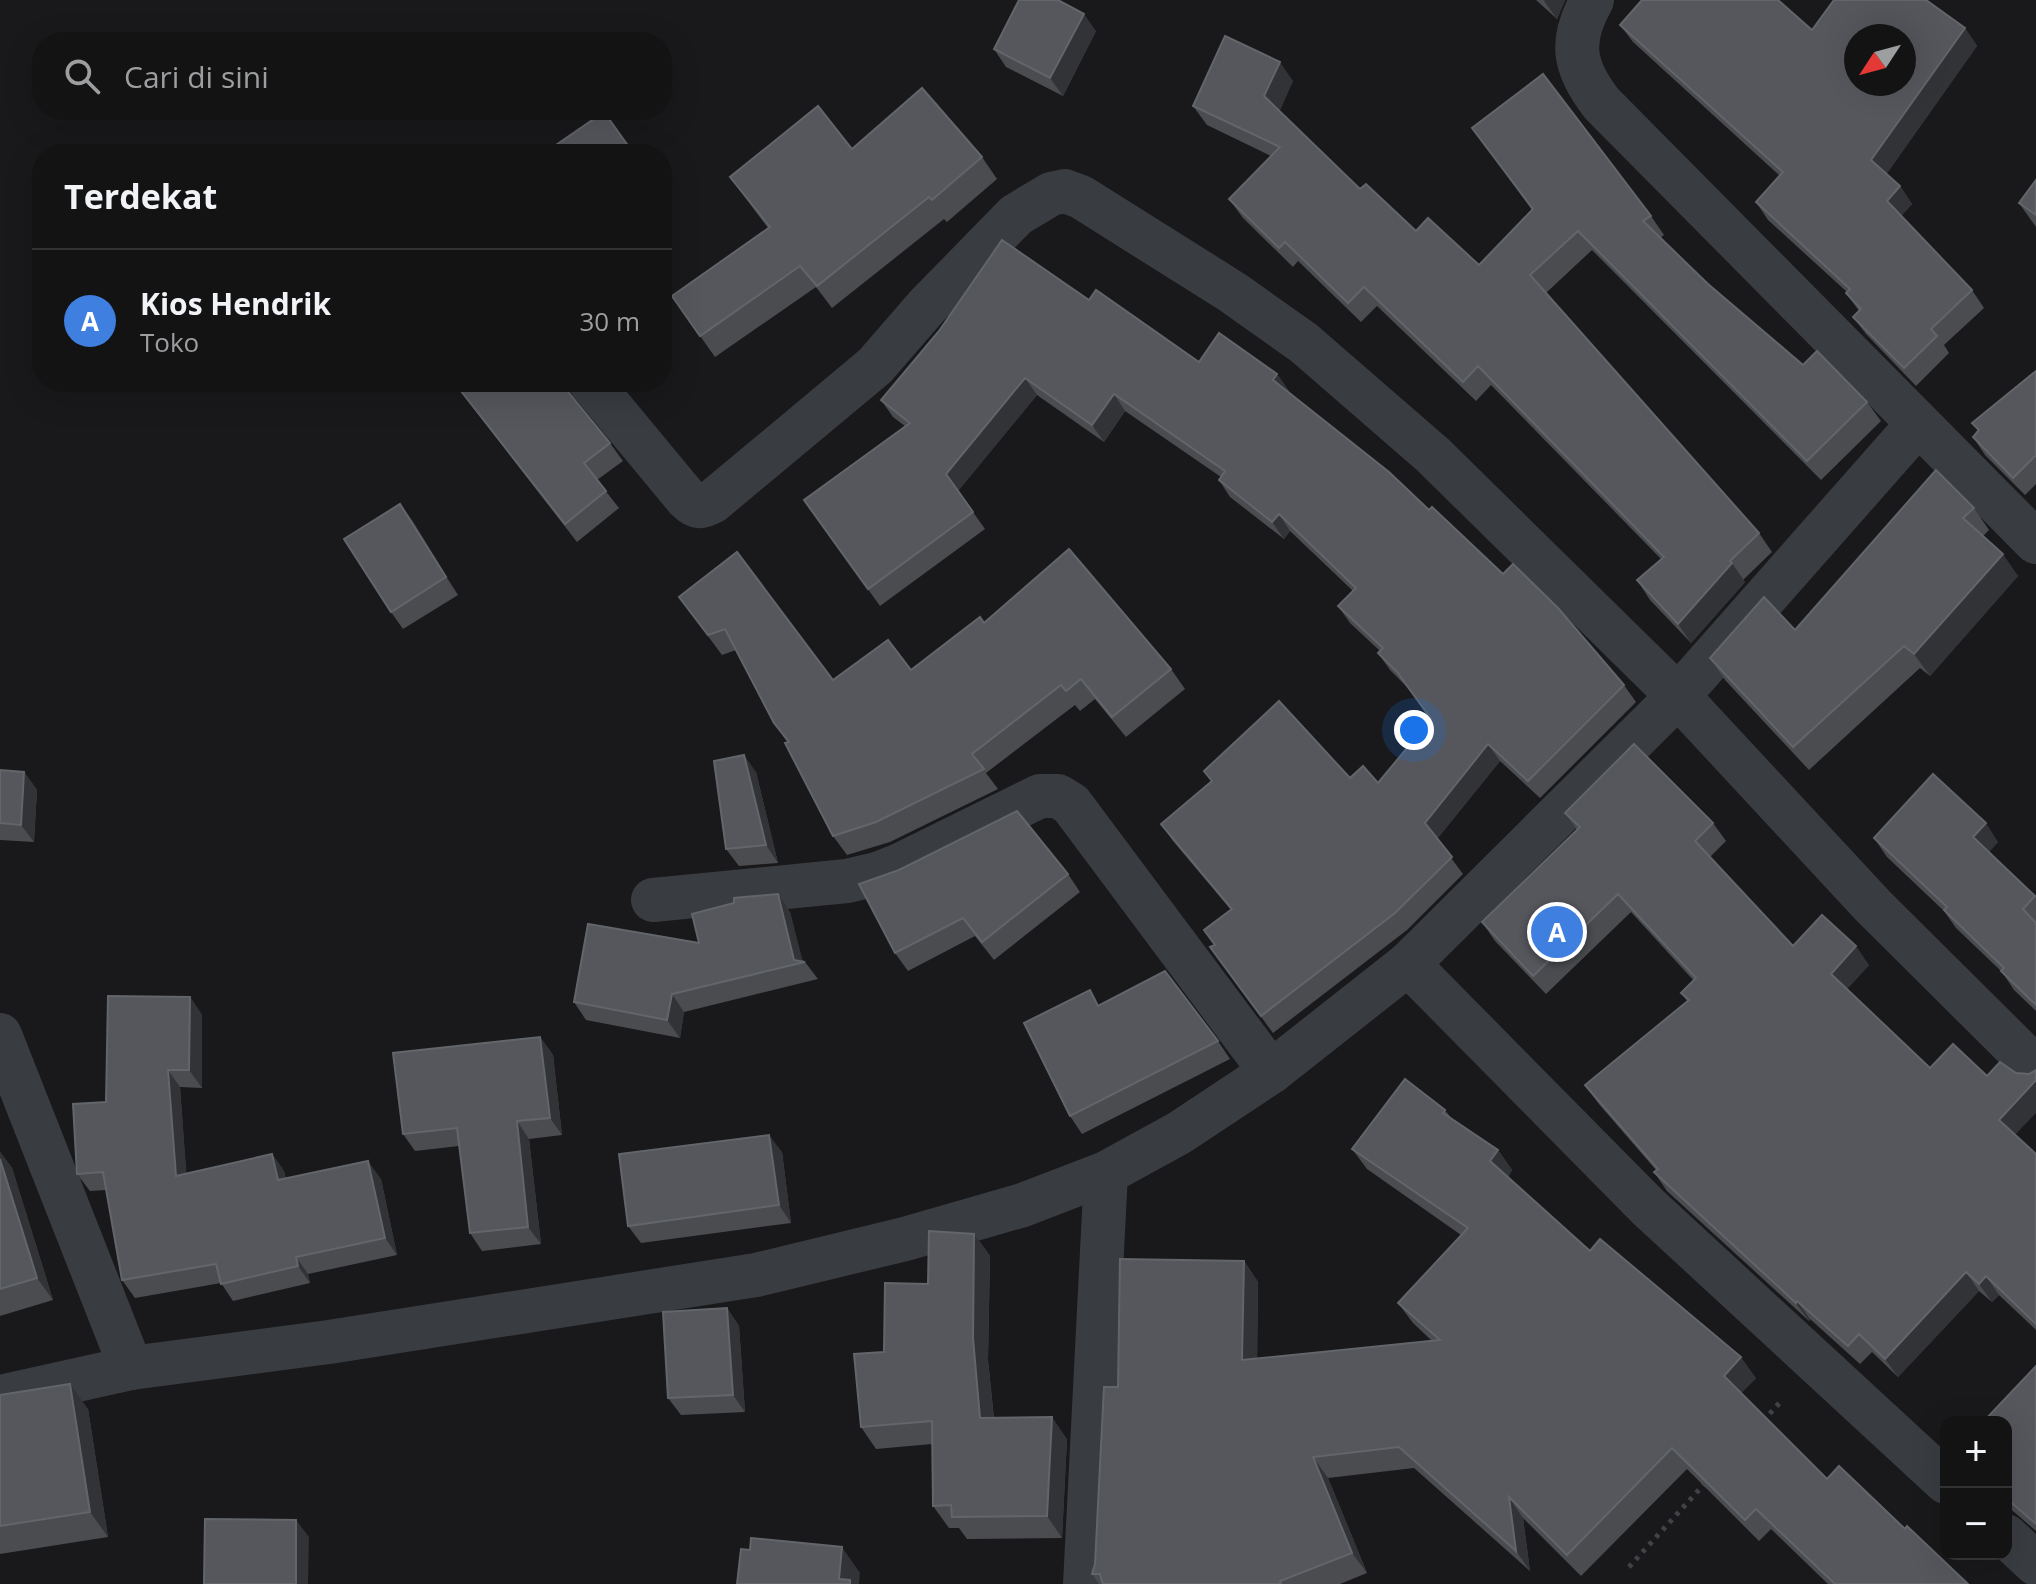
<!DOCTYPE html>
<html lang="id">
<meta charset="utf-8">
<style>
:root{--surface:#131314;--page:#202022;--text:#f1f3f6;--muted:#9d9ea0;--line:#323234;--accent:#0f766e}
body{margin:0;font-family:"Open Sans",sans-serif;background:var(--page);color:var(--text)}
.controls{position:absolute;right:24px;bottom:24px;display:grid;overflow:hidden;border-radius:16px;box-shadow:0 8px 32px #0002}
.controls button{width:72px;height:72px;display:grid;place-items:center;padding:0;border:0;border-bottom:2px solid var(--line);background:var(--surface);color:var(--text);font:40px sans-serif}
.compass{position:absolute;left:1844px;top:24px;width:72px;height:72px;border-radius:50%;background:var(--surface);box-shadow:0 8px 32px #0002;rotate:234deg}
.you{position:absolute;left:1414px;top:730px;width:28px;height:28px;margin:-20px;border:6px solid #fff;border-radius:50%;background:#1a73e8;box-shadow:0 0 0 12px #1a73e833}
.badge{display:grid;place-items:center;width:52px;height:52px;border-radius:50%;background:var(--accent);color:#fff;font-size:26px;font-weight:700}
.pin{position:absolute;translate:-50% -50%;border:4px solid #fff;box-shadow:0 2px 8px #0006}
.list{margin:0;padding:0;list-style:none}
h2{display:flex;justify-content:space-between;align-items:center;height:104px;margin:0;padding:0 32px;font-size:34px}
h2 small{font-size:26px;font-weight:400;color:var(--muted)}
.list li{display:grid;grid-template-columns:52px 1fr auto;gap:24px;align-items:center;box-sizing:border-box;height:144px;padding:0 32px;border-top:2px solid var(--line)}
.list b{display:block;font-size:30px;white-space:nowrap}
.list p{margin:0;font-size:26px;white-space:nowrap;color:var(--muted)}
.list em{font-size:26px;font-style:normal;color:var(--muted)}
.icon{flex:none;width:44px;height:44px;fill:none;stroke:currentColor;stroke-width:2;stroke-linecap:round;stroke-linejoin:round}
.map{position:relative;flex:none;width:2036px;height:1584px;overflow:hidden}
.search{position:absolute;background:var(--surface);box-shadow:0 8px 32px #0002;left:32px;top:32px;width:640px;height:88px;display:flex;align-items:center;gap:20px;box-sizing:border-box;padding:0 28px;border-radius:32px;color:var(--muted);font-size:30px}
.panel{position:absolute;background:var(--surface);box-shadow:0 8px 32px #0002;left:32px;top:144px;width:640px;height:248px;border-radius:32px}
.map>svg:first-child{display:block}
</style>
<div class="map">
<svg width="2036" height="1584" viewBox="0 0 2036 1584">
<rect width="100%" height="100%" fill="#19191b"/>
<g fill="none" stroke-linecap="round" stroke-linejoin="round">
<g stroke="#3f4347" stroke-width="5" stroke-dasharray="4 6" stroke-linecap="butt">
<path d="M1763,1421L1783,1399"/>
<path d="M1629,1567L1707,1481"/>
</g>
<g stroke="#393c40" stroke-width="44">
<path d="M1592,0C1569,41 1573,67 1602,104L2036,542"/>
<path d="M590,382L687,499C696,508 701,508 712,502L875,366L927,306L1016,215L1051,194L1065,191L1081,197L1232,292L1304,343L1433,455L1678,696L1873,906L2036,1068"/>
<path d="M653,900L847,881L877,874L900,865L1040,796H1058L1071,804L1271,1072"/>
<path d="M1408,964L1648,1207L1946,1482"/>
<path d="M0,1035L131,1368"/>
<path d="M0,1397L131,1368L329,1342L756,1275L905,1239L1023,1205L1106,1173L1179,1133L1271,1072L1408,964L1678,696L1918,424"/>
<path d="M2006,1536L2036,1564"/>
<path d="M1085,1584L1106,1173"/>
</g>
</g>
<g fill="#4a4c50">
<path d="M1536,0H1565L1557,19Z"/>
<path d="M1620,25L1812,30L1965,28L1977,46L1886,174L1900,186L1912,204L1901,216L1972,290L1984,308L1944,345L1949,353L1916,386L1866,334L1853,317L1859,311L1846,293L1847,292L1768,220L1756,202L1780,176L1633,42Z"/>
<path d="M1096,31L1063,96L1006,67L994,49Z"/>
<path d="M1293,81L1279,111L1360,189L1416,231L1479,265L1532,210L1472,128L1651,216L1664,235L1660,238L1708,284L1803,365L1867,402L1881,421L1821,480L1592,250L1546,293L1759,533L1772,552L1743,580L1745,582L1691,643L1650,600L1637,580L1661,559L1491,385L1476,401L1377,306L1361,322L1298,261L1293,267L1243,218L1229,199L1271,156L1207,125L1193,106Z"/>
<path d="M852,149L982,157L997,179L947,222L944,219L832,308L816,287L715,357L672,296L768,228L730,177Z"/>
<path d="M2036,180V227L2019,203Z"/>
<path d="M1089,300L1199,362L1277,374L1289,391L1288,392L1429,510L1503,574L1624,685L1636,702L1540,798L1500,761L1437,839L1463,874L1407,930L1273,1033L1210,947L1215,945L1204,930L1231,910L1173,841L1161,824L1350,778L1378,783L1431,719L1409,689L1390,670L1378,653L1380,651L1350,623L1338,606L1353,591L1290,531L1284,539L1230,497L1219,480L1221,477L1125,411L1104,442L1037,395L958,491L985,529L880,606L804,500L905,426L893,417L881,400Z"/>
<path d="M2036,371V484L2025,495L1985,455L1973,437L1978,431L1972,423Z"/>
<path d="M453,382H565L569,393L610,443L623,461L597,480L619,508L577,542Z"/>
<path d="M400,504L458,595L403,629L391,612Z"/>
<path d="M1974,508L1989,530L1983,536L2018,576L1930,676L1920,668L1809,770L1725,680L1710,658L1795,630Z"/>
<path d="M679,597L833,680L911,670L984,623L1171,669L1185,689L1126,737L1095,699L1080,711L1075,705L986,773L998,789L890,842L847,855L833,836L788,743L774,723L736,650L722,655Z"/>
<path d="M0,770L24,772L37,790L34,842L0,840Z"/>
<path d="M756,772L778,863L739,866L726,849Z"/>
<path d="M1565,813L1713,823L1726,841L1710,857L1793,946L1869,965L1847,989L1930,1068L2015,1135L2036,1154V1330L1999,1295L1992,1302L1979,1291L1898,1377L1872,1352L1860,1364L1810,1319L1809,1321L1667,1191L1654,1172L1656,1170L1598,1103L1585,1085L1687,1001L1681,993L1694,981L1631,912L1546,994L1495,941L1482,922L1577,830Z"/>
<path d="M1874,838L1998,842L1989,852L2036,897V1011L2014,990L2002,972L1956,928L1944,911L1887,857Z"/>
<path d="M1068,874L1080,892L994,960L975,936L908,971L895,953L859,884Z"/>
<path d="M790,912L802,961L805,962L818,979L684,1012L680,1038L586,1020L574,1002L699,943Z"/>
<path d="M190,997L202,1015V1088L180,1087L186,1173L272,1154L284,1171L286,1179H381L397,1255L308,1274L310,1283L233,1301L221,1283L135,1298L122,1280L106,1190L90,1191L77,1174L106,1102Z"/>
<path d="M1101,1005L1218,1041L1230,1059L1082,1134L1070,1116Z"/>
<path d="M540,1037L553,1055L562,1135L529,1139L541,1244L482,1251L470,1233L459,1146L415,1151L403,1134Z"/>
<path d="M1445,1110L1452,1119L1498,1150L1512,1170L1508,1177L1590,1251L1756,1378L1741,1393L1827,1479L1905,1529L1968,1584H1828L1771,1529L1759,1541L1687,1469L1581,1576L1523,1518L1530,1571L1414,1468L1328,1478L1367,1573L1340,1584H1099L1092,1574L1095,1564L1118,1387L1244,1261L1258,1282L1257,1359L1432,1341L1413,1323L1398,1303L1461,1235L1367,1169L1352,1149Z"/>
<path d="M0,1152L12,1168L53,1300L0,1316Z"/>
<path d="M782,1152L791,1223L641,1243L628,1226Z"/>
<path d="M974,1234L990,1256L988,1360L994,1418L1067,1439L1062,1538L967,1539L959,1528H949L933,1506L932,1444L876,1449L861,1427L884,1352L928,1284Z"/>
<path d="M727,1308L739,1326L745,1412L681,1415L668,1398Z"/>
<path d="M2036,1366V1531L2006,1505V1422Z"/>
<path d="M0,1395L88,1409L108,1537L0,1554Z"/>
</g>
<g fill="#323336">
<path d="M1545,0H1565L1557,19L1544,1Z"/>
<path d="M1084,14L1096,31L1063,96L1050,78Z"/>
<path d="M1965,28L1977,46L1884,178L1871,160Z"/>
<path d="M1280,62L1293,81L1278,115L1264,96Z"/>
<path d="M1900,186L1912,204L1899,218L1887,201Z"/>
<path d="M1277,374L1289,391L1285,397L1273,380Z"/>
<path d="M1025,378L1037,395L958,491L946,474Z"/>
<path d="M560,382H565L571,398Z"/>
<path d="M1114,394L1125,411L1104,442L1092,425Z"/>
<path d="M400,504L413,521L458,595L446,577Z"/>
<path d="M1279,514L1290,531L1284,539L1272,522Z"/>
<path d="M2003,554L2018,576L1930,676L1914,654Z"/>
<path d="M1732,563L1745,582L1691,643L1678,624Z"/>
<path d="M1488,744L1500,761L1436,840L1425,823Z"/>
<path d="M744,755L756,772L778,863L766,845Z"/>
<path d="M24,772L37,790L34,842L21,825Z"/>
<path d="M1986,823L1998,842L1986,855L1973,837Z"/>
<path d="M778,894L790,912L803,962L794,960Z"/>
<path d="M1856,946L1869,965L1844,992L1831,974Z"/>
<path d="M672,994L684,1012L680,1038L667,1020Z"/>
<path d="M190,997L202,1015V1088L189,1070Z"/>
<path d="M540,1037L553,1055L562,1135L550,1118Z"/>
<path d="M168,1070L180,1087L188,1193L176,1176Z"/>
<path d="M2036,1080V1113L2012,1138L1999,1120Z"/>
<path d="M517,1121L529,1139L541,1244L528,1227Z"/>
<path d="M769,1135L782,1152L791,1223L779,1205Z"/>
<path d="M1498,1150L1512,1170L1505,1182L1490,1161Z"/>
<path d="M0,1152L12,1168L53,1300L37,1278L0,1159Z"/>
<path d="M272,1154L284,1171L290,1198L278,1180Z"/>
<path d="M368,1161L381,1179L397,1255L385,1238Z"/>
<path d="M974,1234L990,1256L988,1360L996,1440L980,1418L973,1338Z"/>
<path d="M296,1257L308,1274L310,1283L298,1266Z"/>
<path d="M1244,1261L1258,1282L1257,1381L1242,1360Z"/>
<path d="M1966,1272L1979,1291L1898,1377L1885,1359Z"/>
<path d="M1986,1276L1999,1295L1992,1302L1979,1284Z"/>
<path d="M1797,1301L1810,1319L1809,1321L1796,1303Z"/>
<path d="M727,1308L739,1326L745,1412L733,1395Z"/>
<path d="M1741,1357L1756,1378L1738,1396L1724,1376Z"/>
<path d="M70,1384L88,1409L108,1537L90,1512Z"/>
<path d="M1052,1417L1067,1439L1062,1538L1047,1516Z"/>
<path d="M1313,1457L1328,1478L1367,1573L1352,1553Z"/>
<path d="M1509,1497L1523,1518L1530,1571L1516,1551Z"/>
<path d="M296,1520L309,1537L308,1584H296Z"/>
<path d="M842,1547L860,1573L859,1584H843L839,1579Z"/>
</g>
<g fill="#55575c" stroke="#62656a" stroke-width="2" fill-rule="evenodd">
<path d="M1019,0H1058L1084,14L1050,78L994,49Z"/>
<path d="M1642,0H1778L1812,30L1834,0H1926L1965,28L1871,160L1900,186L1887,201L1972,290L1931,329L1937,336L1904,368L1853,317L1861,309L1846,293L1850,289L1756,202L1783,172L1620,25ZM1856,36H1904V84H1856Z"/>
<path d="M1225,36L1280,62L1264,96L1360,189L1366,184L1416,231L1428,218L1479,265L1533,209L1472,128L1543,74L1651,216L1643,221L1708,284L1803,365L1817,351L1867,402L1807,461L1578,231L1530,275L1759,533L1730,561L1732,563L1678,624L1637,580L1664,557L1478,366L1463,382L1364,287L1348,303L1285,242L1279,248L1229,199L1280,147L1193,106Z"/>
<path d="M922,88L982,157L932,200L929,197L817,286L800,266L700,336L672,296L770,227L730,177L818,106L852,149Z"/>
<path d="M604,112L634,154H543Z"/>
<path d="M2036,180V215L2019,203Z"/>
<path d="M1002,240L1089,300L1096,290L1199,362L1219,333L1277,374L1273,380L1389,472L1429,510L1432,507L1503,574L1513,564L1558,608L1624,685L1528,781L1488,744L1425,823L1452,857L1395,913L1261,1016L1210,947L1215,945L1204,930L1232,909L1161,824L1212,781L1204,771L1279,701L1350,778L1363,766L1378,783L1431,719L1397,672L1378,653L1383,648L1338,606L1356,588L1279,514L1272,522L1219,480L1225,471L1114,394L1092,425L1025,378L946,474L973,512L868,589L804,500L910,423L881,400L939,331Z"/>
<path d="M2036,371V455L2013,478L1973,437L1979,430L1972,423Z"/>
<path d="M454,382H560L610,443L584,463L606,491L565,524Z"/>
<path d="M1936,470L1974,508L1963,518L2003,554L1914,654L1904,646L1793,747L1710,658L1764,597L1795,630Z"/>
<path d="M400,504L446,577L391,612L344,539Z"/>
<path d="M1069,549L1171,669L1112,717L1081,679L1066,691L1061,685L972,754L984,769L876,822L833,836L785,743L789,742L774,723L725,629L708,635L679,597L737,552L833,680L888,640L911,670L980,617L984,623Z"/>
<path d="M1634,744L1713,823L1695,841L1793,946L1822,915L1856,946L1831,974L1930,1068L1953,1044L1987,1076L2000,1062L2016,1073L2029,1074L2036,1070V1080L1999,1120L2036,1154V1324L1986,1276L1979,1284L1966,1272L1885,1359L1859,1334L1848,1346L1797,1301L1796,1303L1654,1172L1658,1169L1585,1085L1689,1000L1681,993L1696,978L1618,894L1533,976L1482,922L1580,827L1565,813Z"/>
<path d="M744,755L766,845L726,849L714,761Z"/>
<path d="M0,770L24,772L21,825L0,823Z"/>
<path d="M1933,774L1986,823L1973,837L2035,896L2023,909L2036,923V1005L2001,971L2004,968L1944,910L1947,907L1874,838Z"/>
<path d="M1017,811L1068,874L982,942L963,918L895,953L859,884L899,870Z"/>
<path d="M778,894L794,960L805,962L672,994L667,1020L574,1002L588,924L699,943L692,914L734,903V898Z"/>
<path d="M1165,971L1218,1041L1070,1116L1024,1023L1090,990L1098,1006Z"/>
<path d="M108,996L190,997L189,1070H168L176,1176L272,1154L278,1180L368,1161L385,1238L296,1257L298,1266L221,1284L216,1264L122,1280L103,1172L77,1174L73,1104L106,1102Z"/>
<path d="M540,1037L550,1118L517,1121L528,1227L470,1233L457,1128L403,1134L393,1053Z"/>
<path d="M1405,1079L1445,1110L1443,1113L1498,1150L1490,1161L1590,1251L1600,1239L1741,1357L1724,1376L1827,1479L1839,1466L1905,1529L1907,1526L1968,1584H1835L1756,1509L1745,1520L1672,1448L1567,1555L1509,1497L1516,1551L1399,1447L1313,1457L1352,1553L1280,1581L1281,1584H1103L1100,1574H1092L1095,1564L1104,1387H1118L1120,1259L1244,1261L1242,1360L1440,1340L1398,1303L1468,1228L1352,1149Z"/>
<path d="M769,1135L779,1205L628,1226L619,1154Z"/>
<path d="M0,1159L37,1278L0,1289Z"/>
<path d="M929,1231L974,1234L973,1338L980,1418L1052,1417L1047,1516L952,1517L951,1505L933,1506L932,1421L861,1427L854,1354L884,1352L885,1283L928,1284Z"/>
<path d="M727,1308L733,1395L668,1398L663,1312Z"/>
<path d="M2036,1366V1524L2006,1498V1422H1983Z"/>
<path d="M70,1384L90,1512L0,1526V1395Z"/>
<path d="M205,1519L296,1520V1584H204Z"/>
<path d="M751,1538L842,1547L839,1579L850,1580V1584H737L741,1549L750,1550Z"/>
</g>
</svg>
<div class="controls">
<button>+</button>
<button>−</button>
</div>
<svg class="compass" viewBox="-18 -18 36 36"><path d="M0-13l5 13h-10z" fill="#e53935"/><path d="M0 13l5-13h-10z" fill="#9d9ea0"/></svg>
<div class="you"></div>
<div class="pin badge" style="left:1557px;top:932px;background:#3f7fe0">A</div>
<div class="search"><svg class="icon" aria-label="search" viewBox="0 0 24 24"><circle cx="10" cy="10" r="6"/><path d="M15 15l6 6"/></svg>Cari di sini</div>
<section class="panel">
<h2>Terdekat<small></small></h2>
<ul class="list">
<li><span class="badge" style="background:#3f7fe0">A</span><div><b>Kios Hendrik</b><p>Toko</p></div><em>30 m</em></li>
</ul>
</section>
</div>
